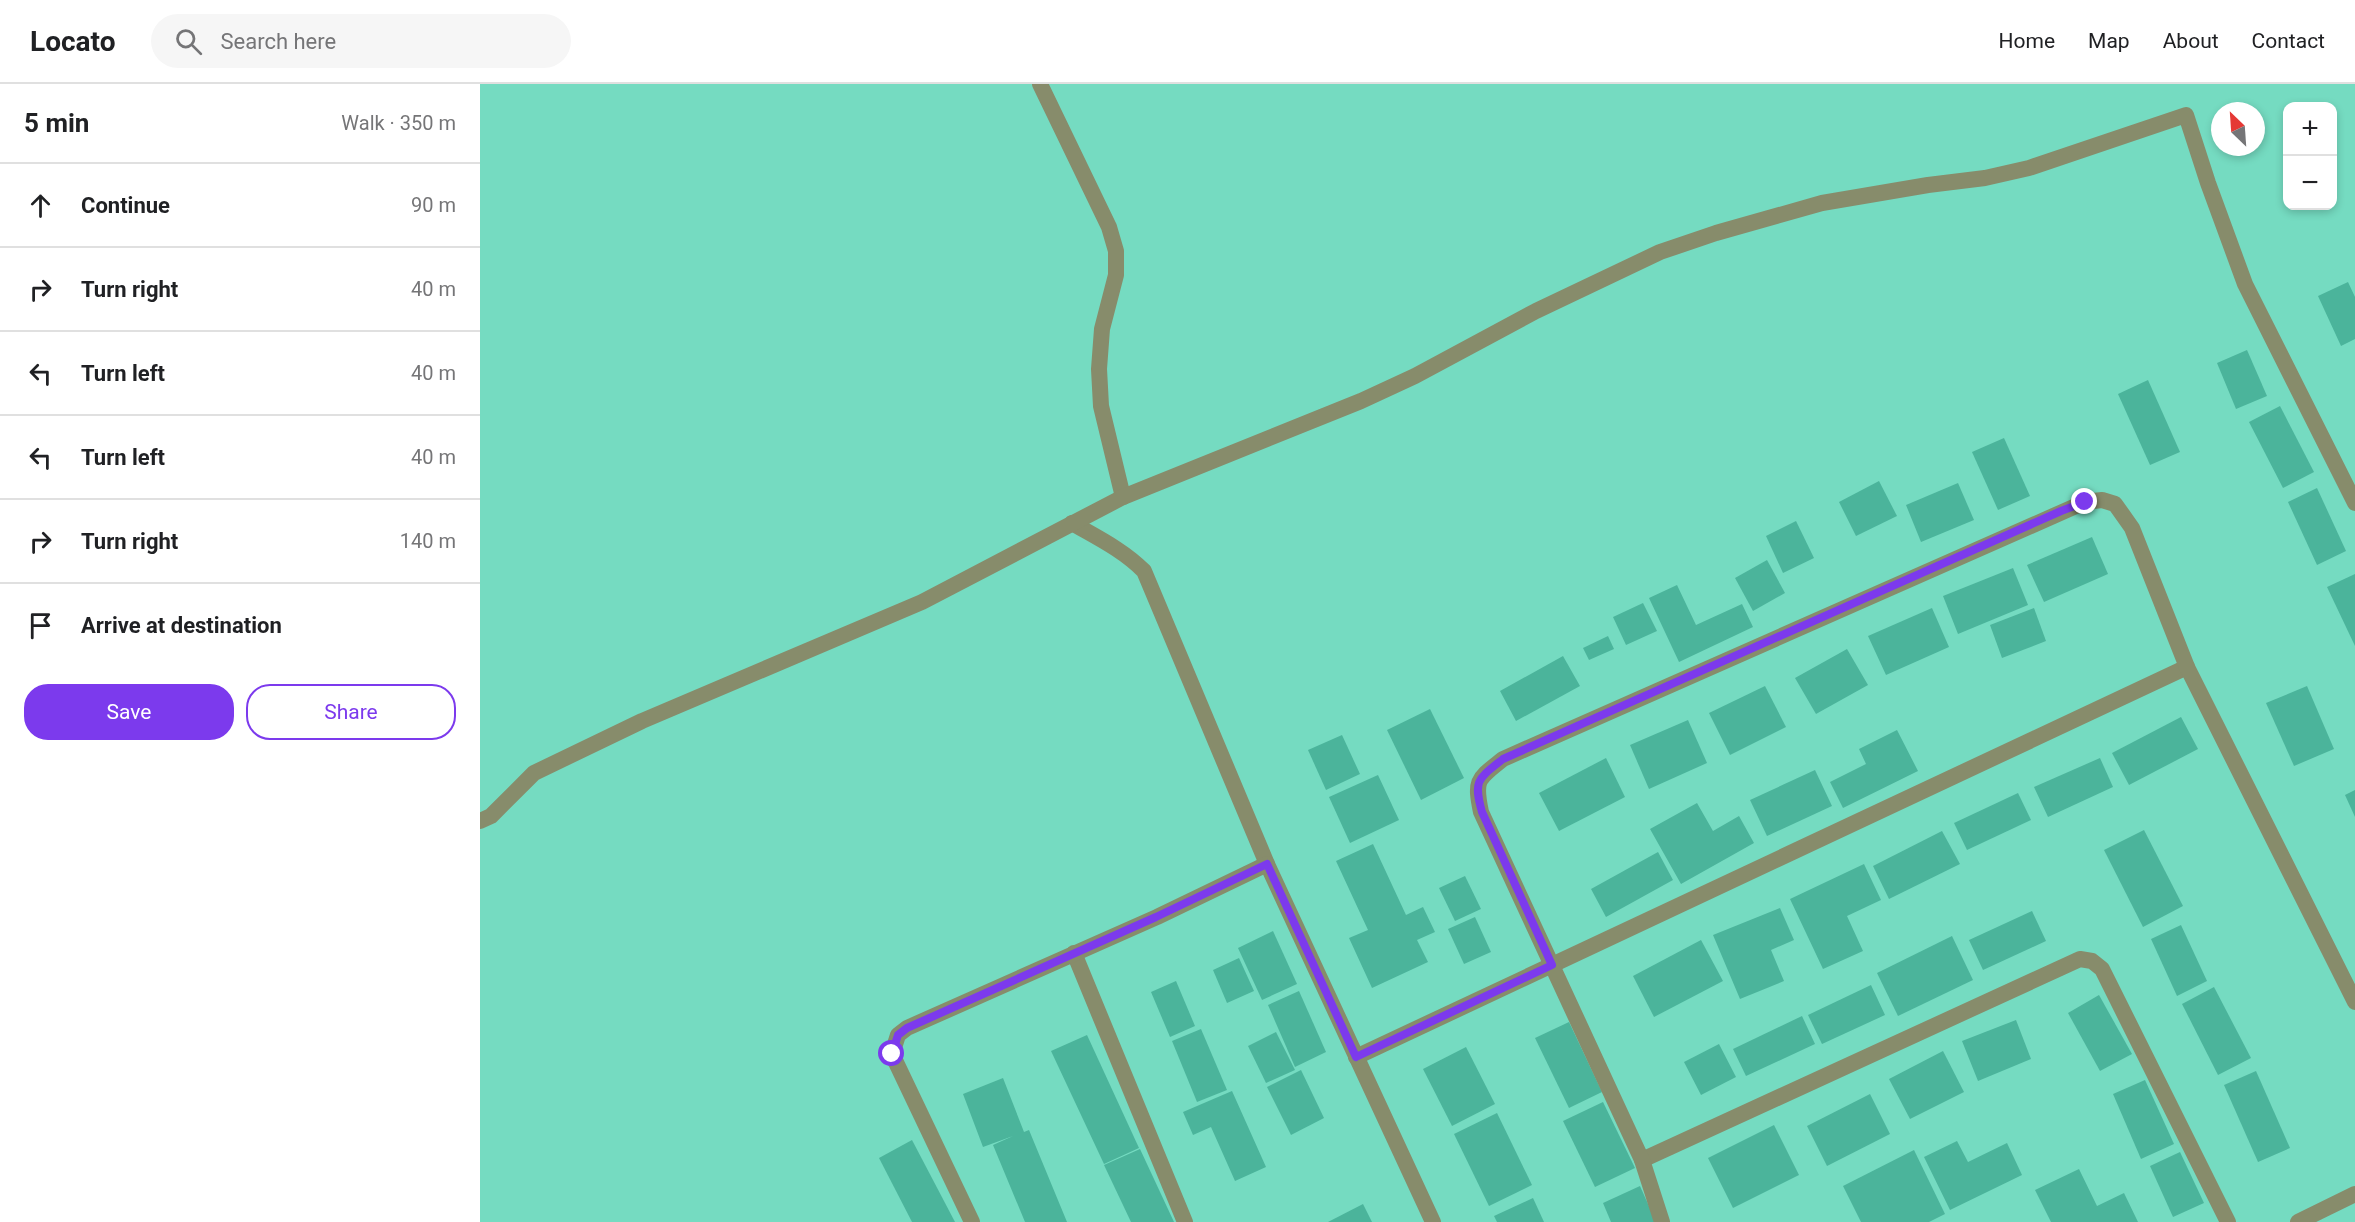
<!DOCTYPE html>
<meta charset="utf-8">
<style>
:root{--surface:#fff;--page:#f6f6f6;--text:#202124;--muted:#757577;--line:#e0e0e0;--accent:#7c3aed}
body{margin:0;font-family:Roboto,sans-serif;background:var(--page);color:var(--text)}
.controls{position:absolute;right:18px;top:18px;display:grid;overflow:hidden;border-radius:12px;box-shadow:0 3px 9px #0003}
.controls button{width:54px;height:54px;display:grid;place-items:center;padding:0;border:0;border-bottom:2px solid var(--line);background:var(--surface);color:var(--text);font:30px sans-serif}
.compass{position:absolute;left:1731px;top:18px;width:54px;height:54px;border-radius:50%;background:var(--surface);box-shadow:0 3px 9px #0003;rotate:335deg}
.stop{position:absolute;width:18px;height:18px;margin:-14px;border:4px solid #7c3aed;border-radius:50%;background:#fff}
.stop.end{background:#7c3aed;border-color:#fff;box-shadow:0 2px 6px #0008}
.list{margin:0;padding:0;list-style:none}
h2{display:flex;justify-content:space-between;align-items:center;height:78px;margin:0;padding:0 24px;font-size:26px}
h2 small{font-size:20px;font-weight:400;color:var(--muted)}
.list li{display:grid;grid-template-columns:39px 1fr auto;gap:18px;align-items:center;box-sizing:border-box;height:84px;padding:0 24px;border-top:2px solid var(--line)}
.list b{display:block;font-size:22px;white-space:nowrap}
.list em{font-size:20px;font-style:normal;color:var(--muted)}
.actions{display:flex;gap:12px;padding:18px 24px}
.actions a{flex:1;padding:14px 0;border:2px solid var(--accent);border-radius:24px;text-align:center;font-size:21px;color:var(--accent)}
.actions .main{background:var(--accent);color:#fff}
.icon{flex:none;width:33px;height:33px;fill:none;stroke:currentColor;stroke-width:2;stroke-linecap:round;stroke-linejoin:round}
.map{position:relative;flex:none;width:1875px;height:1138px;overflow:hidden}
header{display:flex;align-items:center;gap:36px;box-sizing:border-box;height:84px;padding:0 30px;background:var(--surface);border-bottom:2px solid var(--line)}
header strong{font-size:28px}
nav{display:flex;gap:33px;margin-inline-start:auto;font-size:21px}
.search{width:420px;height:54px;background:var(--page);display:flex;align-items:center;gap:15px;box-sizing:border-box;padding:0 21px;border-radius:33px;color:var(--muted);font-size:22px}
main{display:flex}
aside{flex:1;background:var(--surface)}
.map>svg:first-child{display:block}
</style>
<header>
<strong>Locato</strong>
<div class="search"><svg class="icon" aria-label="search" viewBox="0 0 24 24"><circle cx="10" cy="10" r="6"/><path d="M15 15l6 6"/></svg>Search here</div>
<nav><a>Home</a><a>Map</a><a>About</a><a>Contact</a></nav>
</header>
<main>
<aside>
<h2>5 min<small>Walk · 350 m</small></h2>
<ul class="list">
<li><svg class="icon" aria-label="ahead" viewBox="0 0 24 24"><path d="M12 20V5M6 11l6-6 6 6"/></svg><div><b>Continue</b></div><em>90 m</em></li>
<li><svg class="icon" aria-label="right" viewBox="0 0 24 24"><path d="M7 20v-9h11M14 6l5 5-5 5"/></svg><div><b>Turn right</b></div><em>40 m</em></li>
<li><svg class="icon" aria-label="left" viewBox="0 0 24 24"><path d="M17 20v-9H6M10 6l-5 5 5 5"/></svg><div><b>Turn left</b></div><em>40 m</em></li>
<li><svg class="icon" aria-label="left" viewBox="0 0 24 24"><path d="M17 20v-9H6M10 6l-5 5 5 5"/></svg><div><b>Turn left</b></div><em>40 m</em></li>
<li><svg class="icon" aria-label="right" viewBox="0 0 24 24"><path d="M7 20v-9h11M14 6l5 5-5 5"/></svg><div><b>Turn right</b></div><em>140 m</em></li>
<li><svg class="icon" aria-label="arrive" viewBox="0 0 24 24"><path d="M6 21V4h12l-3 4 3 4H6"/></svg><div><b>Arrive at destination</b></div></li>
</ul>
<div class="actions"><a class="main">Save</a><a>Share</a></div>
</aside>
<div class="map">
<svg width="1875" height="1138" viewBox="0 0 1875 1138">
<rect width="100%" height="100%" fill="#75dbc1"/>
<g fill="#4bb49b">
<path d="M1868,198L1875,213V255L1861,262L1838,212Z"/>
<path d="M1767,266L1787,312L1756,325L1737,279Z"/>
<path d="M1668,296L1700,368L1670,381L1638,310Z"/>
<path d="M1800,322L1834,388L1803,404L1769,338Z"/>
<path d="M1524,354L1550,412L1518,426L1492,368Z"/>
<path d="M1399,397L1417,432L1376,452L1359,418Z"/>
<path d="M1478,399L1494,436L1441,458L1426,421Z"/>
<path d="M1837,404L1866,467L1837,481L1808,418Z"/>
<path d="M1316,437L1334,474L1303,489L1286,452Z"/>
<path d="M1612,453L1628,490L1564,518L1547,481Z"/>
<path d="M1287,476L1305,509L1273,527L1255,494Z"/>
<path d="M1533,484L1548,521L1478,550L1463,512Z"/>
<path d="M1875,490V562L1847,503Z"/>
<path d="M1197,501L1216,541L1262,520L1273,543L1199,578L1169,514Z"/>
<path d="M1163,519L1177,547L1146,561L1133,533Z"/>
<path d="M1452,524L1469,563L1406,591L1388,552Z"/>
<path d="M1554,524L1566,557L1522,574L1510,541Z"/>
<path d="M1128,552L1134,565L1109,576L1103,564Z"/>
<path d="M1367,565L1388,601L1336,630L1315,594Z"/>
<path d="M1083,572L1100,602L1036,637L1020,607Z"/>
<path d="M1285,602L1306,643L1250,671L1229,629Z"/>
<path d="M1827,602L1854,665L1814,682L1786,619Z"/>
<path d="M950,625L984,694L941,716L907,646Z"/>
<path d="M1701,633L1718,665L1649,701L1632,669Z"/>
<path d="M1208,636L1227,679L1169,705L1150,661Z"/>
<path d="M1417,646L1438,687L1363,724L1350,698L1386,680L1379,665Z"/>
<path d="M862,651L880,690L846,706L828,666Z"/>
<path d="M1126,674L1145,713L1079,747L1059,709Z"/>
<path d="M1620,674L1633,703L1568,733L1554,703Z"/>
<path d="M1335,686L1352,722L1287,752L1270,716Z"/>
<path d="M898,691L919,736L870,759L849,713Z"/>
<path d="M1875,706V733L1865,711Z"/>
<path d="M1538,709L1551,736L1487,766L1474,739Z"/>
<path d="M1217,719L1233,747L1259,732L1274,759L1201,800L1170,745Z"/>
<path d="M1664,746L1703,822L1663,843L1624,766Z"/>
<path d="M1462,747L1480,780L1409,815L1393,782Z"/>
<path d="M893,760L926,831L943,823L955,848L937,856L948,878L892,904L869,854L888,846L856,777Z"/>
<path d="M1178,768L1193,796L1126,833L1111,805Z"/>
<path d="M1384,780L1401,816L1367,832L1383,867L1343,885L1310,815Z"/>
<path d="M985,792L1001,825L975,837L959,804Z"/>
<path d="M1300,824L1314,856L1291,866L1304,897L1260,915L1233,851Z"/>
<path d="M1552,827L1566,857L1503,886L1489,856Z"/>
<path d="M995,833L1011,868L984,880L968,845Z"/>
<path d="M1701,841L1727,897L1697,912L1671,855Z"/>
<path d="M793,847L817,900L782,916L758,864Z"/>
<path d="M1472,852L1493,896L1418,932L1397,889Z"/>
<path d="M1221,856L1243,897L1174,933L1153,892Z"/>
<path d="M759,874L774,907L747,919L733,886Z"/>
<path d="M696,897L715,942L690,953L671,908Z"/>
<path d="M1391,901L1405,931L1342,960L1328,931Z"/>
<path d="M1734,903L1771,974L1738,991L1702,920Z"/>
<path d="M819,907L846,968L815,983L788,921Z"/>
<path d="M1619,911L1652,970L1620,987L1588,929Z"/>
<path d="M1322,932L1335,960L1266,992L1253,965Z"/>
<path d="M1536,936L1551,975L1498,997L1482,957Z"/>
<path d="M1089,938L1122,1008L1089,1024L1055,954Z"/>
<path d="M721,945L747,1006L717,1018L692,957Z"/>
<path d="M796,948L815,986L786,999L768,962Z"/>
<path d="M607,951L659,1064L624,1080L571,967Z"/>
<path d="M1239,960L1256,993L1221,1011L1204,978Z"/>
<path d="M986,963L1015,1020L972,1042L943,985Z"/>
<path d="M1463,967L1484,1008L1430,1035L1409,995Z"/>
<path d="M821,986L844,1034L811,1051L787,1003Z"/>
<path d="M1776,987L1810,1064L1778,1078L1744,1001Z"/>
<path d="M523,994L544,1048L549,1046L587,1138H545L513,1061L533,1052L503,1063L483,1010Z"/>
<path d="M1665,996L1694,1060L1661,1075L1633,1010Z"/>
<path d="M752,1007L786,1083L755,1097L731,1043L713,1051L703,1028Z"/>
<path d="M1390,1010L1410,1050L1347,1082L1327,1042Z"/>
<path d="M1123,1018L1155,1084L1115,1103L1083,1037Z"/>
<path d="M1017,1029L1052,1101L1009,1122L974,1050Z"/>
<path d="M1294,1041L1319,1091L1253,1124L1228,1074Z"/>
<path d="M432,1056L475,1138H432L399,1074Z"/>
<path d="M1477,1057L1488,1078L1527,1059L1542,1091L1470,1126L1444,1073Z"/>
<path d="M660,1065L694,1138H651L624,1081Z"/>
<path d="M1434,1066L1465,1130L1449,1138H1381L1363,1102Z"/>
<path d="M1700,1068L1724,1119L1693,1133L1670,1082Z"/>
<path d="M1599,1085L1617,1122L1644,1109L1658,1138H1571L1555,1106Z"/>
<path d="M1160,1102L1176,1138H1131L1123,1119Z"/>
<path d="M1053,1114L1064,1138H1017L1014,1132Z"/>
<path d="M883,1120L892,1138H848Z"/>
</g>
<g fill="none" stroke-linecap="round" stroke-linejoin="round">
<g stroke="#878c6b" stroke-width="16">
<path d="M560,0L629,143L636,167V191L622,245L619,285L621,322L643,413"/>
<path d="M592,439C618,454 643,466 664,487L787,780L953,1138"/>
<path d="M0,737L11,732L54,689L162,637L442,518L643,413L881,317L935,292L1056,227L1180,168L1236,149L1342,119L1448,101L1505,94L1549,84L1706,31L1728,99L1765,200L1875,419"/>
<path d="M594,869L705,1138"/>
<path d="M876,973L1707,583"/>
<path d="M1162,1076L1600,875L1612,877L1622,885L1748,1138"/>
<path d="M492,1138L412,970L418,951L427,944L677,833L787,780"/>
<path d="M1182,1138L1162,1076L1001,728C994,695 998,695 1023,675L1605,418L1622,416L1635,420L1652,444L1707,583L1875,918"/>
<path d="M1818,1138L1875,1110"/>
</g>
</g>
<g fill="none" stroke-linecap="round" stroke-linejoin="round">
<path stroke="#7c3aed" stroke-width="8" d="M412,970L418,951L427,944L676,833L787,780L876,973L1072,881L1002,728C993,696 998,695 1023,675L1581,427L1605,418"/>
</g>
</svg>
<div class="controls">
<button>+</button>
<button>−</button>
</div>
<svg class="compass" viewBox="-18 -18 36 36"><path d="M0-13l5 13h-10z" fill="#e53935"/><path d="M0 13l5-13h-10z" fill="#757577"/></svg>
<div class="stop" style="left:412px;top:970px"></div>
<div class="stop end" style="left:1605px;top:418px"></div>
</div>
</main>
